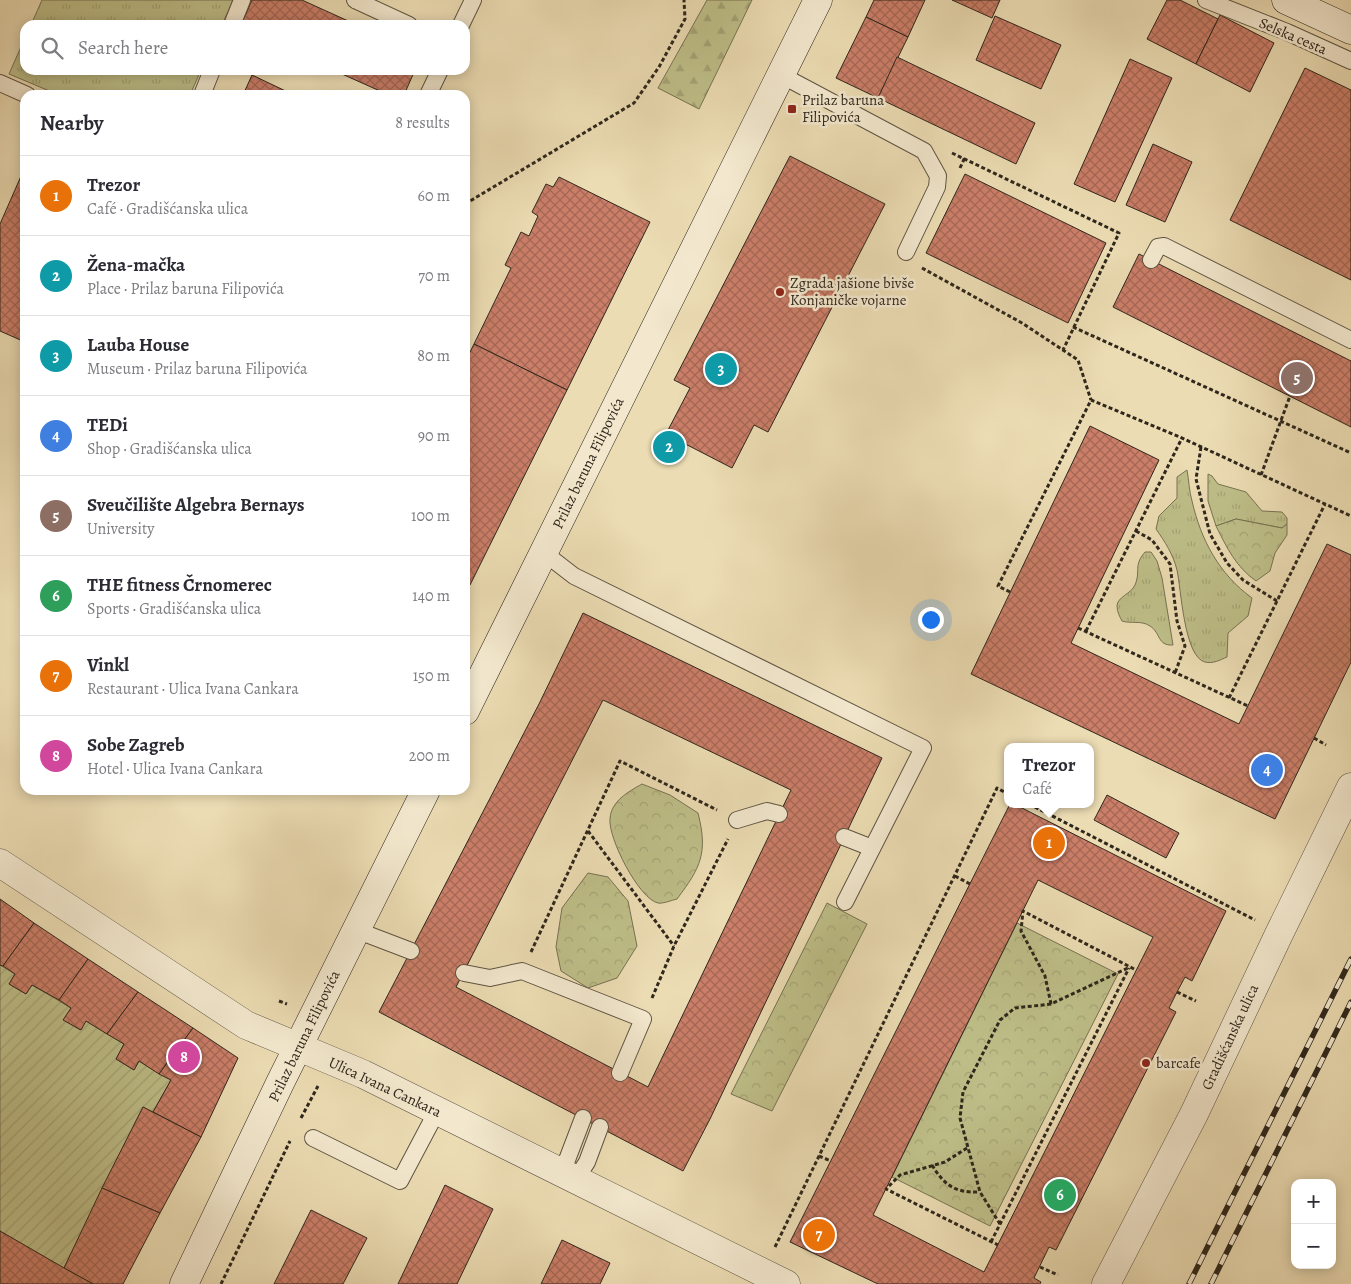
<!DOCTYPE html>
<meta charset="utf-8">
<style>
:root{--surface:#fff;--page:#f7f7f7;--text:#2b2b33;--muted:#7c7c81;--line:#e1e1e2;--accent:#111827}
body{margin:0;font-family:Alegreya,serif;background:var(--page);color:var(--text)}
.controls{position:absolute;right:15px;bottom:15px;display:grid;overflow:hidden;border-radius:10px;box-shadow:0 2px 12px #0003}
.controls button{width:45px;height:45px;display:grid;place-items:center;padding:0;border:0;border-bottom:1px solid var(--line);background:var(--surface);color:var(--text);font:25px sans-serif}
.you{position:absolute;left:930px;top:619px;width:18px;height:18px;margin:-12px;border:4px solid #fff;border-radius:50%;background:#1a73e8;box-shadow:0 0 0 8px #1a73e833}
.badge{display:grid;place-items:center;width:32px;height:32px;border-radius:50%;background:var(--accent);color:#fff;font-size:16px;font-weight:700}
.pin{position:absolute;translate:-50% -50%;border:2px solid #fff;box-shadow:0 1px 5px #0006}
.popup{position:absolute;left:1004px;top:743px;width:90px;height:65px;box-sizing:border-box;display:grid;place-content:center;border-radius:10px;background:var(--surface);filter:drop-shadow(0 1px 4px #0005);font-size:16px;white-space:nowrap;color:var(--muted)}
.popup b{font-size:19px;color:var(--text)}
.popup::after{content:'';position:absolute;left:50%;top:100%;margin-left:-10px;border:10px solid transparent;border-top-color:var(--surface)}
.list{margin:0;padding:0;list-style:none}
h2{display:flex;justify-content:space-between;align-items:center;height:65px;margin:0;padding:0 20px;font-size:21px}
h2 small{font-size:16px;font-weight:400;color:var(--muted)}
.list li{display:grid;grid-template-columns:32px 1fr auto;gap:15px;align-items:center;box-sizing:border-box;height:80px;padding:0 20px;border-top:1px solid var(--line)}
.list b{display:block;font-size:19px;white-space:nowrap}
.list p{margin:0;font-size:16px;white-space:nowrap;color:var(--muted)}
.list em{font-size:16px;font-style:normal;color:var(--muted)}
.icon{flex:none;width:28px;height:28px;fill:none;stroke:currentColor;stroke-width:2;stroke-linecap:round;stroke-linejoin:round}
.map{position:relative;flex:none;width:1351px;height:1284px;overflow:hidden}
.search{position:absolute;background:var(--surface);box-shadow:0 2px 12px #0003;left:20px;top:20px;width:450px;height:55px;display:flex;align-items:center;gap:12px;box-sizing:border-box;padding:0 18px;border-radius:15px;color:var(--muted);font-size:19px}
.panel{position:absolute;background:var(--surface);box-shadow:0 2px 12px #0003;left:20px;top:90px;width:450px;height:705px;border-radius:15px}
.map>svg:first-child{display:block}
</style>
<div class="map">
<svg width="1351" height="1284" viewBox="0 0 1351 1284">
<defs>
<pattern id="grass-tufts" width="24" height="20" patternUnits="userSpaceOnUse" patternTransform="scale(1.25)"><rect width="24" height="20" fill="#bebe88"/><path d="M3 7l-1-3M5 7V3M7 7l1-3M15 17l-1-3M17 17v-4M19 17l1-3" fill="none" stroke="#a4a375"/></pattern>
<pattern id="forest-firs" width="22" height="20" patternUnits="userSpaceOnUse" patternTransform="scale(1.25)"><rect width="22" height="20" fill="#bebe88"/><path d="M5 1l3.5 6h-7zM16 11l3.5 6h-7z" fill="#a4a375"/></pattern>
<pattern id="park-crowns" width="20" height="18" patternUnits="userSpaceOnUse" patternTransform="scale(1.25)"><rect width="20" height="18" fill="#bebe88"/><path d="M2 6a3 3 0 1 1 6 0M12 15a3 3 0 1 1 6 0" fill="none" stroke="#a4a375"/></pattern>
<pattern id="garden-furrows" width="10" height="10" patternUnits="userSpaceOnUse" patternTransform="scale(1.25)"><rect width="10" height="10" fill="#bebe88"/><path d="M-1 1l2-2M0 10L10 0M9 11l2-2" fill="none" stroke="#a4a375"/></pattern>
<pattern id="building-cross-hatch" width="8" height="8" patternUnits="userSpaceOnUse" patternTransform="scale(1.25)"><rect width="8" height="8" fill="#cb7e68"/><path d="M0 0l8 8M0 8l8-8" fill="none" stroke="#a56755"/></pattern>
</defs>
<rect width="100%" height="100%" fill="#ecdcb3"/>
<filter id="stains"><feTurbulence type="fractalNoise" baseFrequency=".004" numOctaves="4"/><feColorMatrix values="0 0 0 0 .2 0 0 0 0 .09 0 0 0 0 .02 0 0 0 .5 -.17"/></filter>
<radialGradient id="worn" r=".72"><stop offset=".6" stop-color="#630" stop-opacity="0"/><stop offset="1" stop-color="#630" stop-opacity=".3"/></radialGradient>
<g fill="url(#grass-tufts)" stroke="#767252">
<path d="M42,0H233L222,25H31Z"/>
<path d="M25,38V70H201L190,95H59L9,74Z"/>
<path d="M1187,470C1189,480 1189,491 1192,501C1201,540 1219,574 1252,598L1248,616L1228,633L1227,657C1220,660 1213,664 1205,662C1184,657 1181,588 1177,570C1173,554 1165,542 1156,529L1159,516L1177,498V477Z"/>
<path d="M1208,474L1212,476L1218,484L1246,492L1262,511L1282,512L1287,518V524L1282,528L1236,519L1216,526L1208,501Z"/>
<path d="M1145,552H1151L1157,561L1162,578L1173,645C1157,646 1161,633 1150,626C1141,620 1131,624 1122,621C1120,617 1117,612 1117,606C1117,597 1131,594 1135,585C1141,571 1133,566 1145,552Z"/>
</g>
<path fill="url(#forest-firs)" stroke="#767252" d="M707,0H752L699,109L658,88Z"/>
<g fill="url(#park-crowns)" stroke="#767252">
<path d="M1236,519L1282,528L1287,524V535L1275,553L1270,571L1256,581C1236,567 1227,548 1216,526Z"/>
<path d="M642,784L670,795L698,813C708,853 701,867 677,899C672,900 663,904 658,903C639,899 608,838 610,819C611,801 628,792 642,784Z"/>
<path d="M588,873L608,877L628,901L637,946L617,978L588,988L561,971L556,947L562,908Z"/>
<path d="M827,903L867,924L772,1111L731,1094Z"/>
<path d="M1017,923L1118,974L990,1226L892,1177Z"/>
</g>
<path fill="url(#garden-furrows)" stroke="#767252" d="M0,965L15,974L9,984L26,994L32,985L71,1008L64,1020L80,1030L86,1021L124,1044L116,1059L134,1070L139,1061L171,1080L153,1112L143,1107L64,1268L0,1231Z"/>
<g fill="url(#building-cross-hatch)" stroke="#2f271c" fill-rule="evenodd">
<path d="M252,0H302L357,25H241Z"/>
<path d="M874,0H925L908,37L866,17Z"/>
<path d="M952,0H1000L992,18Z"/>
<path d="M1167,0H1180L1218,19L1196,64L1147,39Z"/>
<path d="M1220,15L1274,43L1250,92L1196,64Z"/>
<path d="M995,16L1061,45L1041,89L976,60Z"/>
<path d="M866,17L908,37L878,98L836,78Z"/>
<path d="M897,57L1035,123L1016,164L878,98Z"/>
<path d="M1130,59L1172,78L1115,202L1074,184Z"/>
<path d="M1305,68L1351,90V280L1230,220Z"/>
<path d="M333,70H415L404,95H389Z"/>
<path d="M252,75L294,95H243Z"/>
<path d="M1153,144L1192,162L1165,222L1126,205Z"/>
<path d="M790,156L885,204L768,432L754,425L732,468L666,434L690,388L674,380Z"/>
<path d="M25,167V342L0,331V224Z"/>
<path d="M965,174L1106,243L1068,323L926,253Z"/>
<path d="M559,177L650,222L567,390L474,344L511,268L505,265L521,232L529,236L538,216L532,212L546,184L553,187Z"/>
<path d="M1139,254L1351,361V427L1113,307Z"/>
<path d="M474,344L567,390L470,585L465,583V362Z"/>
<path d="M1090,426L1159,460L1071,643L1239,724L1327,544L1351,555V662L1275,819L971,674Z"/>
<path d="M583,613L882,758L710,1119L683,1171L379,1012L539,704ZM603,700L791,790L648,1087L456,987Z"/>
<path d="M1107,795L1179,833L1166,858L1094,820Z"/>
<path d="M1010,804H1014L1226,911L1192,981L1185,977L1177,992L1169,1008L1176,1012L1056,1250L1049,1247L1034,1278L1041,1282L1040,1284H878L790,1242ZM1038,880L1153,937L984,1272L873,1215Z"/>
<path d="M0,899L34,923L3,966L0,965Z"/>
<path d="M34,923L88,959L59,1000L32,985L26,994L9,984L15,974L3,966Z"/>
<path d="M88,959L138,992L107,1034L86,1021L81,1030L63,1020L71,1008L59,1000Z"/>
<path d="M138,992L193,1028L159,1074L139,1061L134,1070L116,1059L124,1044L107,1034Z"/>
<path d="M193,1028L238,1058L201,1137L153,1112L171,1080L159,1074Z"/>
<path d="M143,1107L201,1137L160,1213L102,1188Z"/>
<path d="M445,1185L493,1209L457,1284H398Z"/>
<path d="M102,1188L160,1213L123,1284H93L64,1268Z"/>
<path d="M311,1210L367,1238L343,1284H274Z"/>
<path d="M0,1231L64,1268L93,1284H0Z"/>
<path d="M562,1240L610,1263L600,1284H541Z"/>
</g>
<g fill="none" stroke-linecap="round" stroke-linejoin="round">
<g stroke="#5e5442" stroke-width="18">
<g id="service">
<path d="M355,0L409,25"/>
<path d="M1206,0L1287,32L1351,61"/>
<path d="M232,25L242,0"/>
<path d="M461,25L473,0"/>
<path d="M781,75L924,151L938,176L937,187L906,252"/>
<path d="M0,83L27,95"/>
<path d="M202,95L212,70"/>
<path d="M428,95L440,70"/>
<path d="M1151,260L1158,247L1164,246L1351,340"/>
<path d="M543,552L574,576L923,748L845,902"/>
<path d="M737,820L767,811L779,814"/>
<path d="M844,837L872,848"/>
<path d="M356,930L411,951"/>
<path d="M464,973L490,978L522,971L643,1019L620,1073"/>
<path d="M313,1138L400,1181L437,1111"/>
<path d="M562,1173L583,1118"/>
<path d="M576,1179L587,1162L600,1127"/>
</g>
</g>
<g stroke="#5e5442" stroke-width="29">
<g id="minor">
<path d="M0,863L246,1025L363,1074L786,1284"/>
<path d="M1106,1284L1194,1114L1279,934L1351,787"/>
</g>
</g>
<g stroke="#2f271c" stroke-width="29">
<g id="secondary">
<path d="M1286,0L1351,30"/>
<path d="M465,711L818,0"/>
<path d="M184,1284L280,1083L426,790"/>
</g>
</g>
<g stroke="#2f271c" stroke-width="3" stroke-dasharray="4 2.5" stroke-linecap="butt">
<path d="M952,153L1119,233L1063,350"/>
<path d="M960,168L965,157"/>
<path d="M465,204L634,103L659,67L685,19L684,0"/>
<path d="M922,268L1022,323L1078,360L1091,400"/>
<path d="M1073,327L1351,453"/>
<path d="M1201,447L1196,479L1210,534L1227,563L1243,580L1277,601"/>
<path d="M1261,475L1290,396"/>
<path d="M1136,531L1152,540L1170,564L1177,621L1185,646L1175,673"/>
<path d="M1010,592L998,586L1091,400L1182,438L1351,516"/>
<path d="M1078,628L1248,706"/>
<path d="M1086,631L1182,438"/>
<path d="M1229,698L1325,504"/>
<path d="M1314,738L1326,745"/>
<path d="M1029,804L1255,920"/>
<path d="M588,831L674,946"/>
<path d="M955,876L970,884"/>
<path d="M531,952L620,761L717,810"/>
<path d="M1177,992L1196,1001"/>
<path d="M652,998L674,946L728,839"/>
<path d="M279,1001L287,1004"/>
<path d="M1051,1004L1045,976L1021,931L1023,911L1136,970"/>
<path d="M301,1118L318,1086"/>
<path d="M967,1148L945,1162L900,1175L886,1189L998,1245"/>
<path d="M819,1156L831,1161"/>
<path d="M932,1165C944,1185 955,1193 979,1192"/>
<path d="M1000,1224L980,1192L960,1118L963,1092L1000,1020L1015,1008L1051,1004L1130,967"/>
<path d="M991,1242L1129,968"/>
<path d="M775,1247L997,788L1008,794"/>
<path d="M1040,1267L1058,1275"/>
<path d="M221,1284L290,1141"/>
</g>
<use href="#service" stroke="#f3e8ce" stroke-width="16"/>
<use href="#minor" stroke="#f3e8ce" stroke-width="28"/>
<use href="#secondary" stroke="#f3e8ce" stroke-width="28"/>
<g stroke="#2f271c" stroke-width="5.5">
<g id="rail">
<path d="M1189,1284L1351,959"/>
<path d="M1211,1284L1351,1002"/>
</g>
</g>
<use href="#rail" stroke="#f3e8ce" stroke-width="4" stroke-dasharray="11" stroke-linecap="butt"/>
</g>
<g fill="#8f2418" stroke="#f3e8ce" stroke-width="2">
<rect x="787" y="104" width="10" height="10" rx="2.5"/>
<circle cx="780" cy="292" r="5"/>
<circle cx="1146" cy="1063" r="5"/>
</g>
<g text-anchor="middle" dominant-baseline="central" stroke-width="5" stroke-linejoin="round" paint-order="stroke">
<g font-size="15" fill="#2f271c" stroke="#f3e8ce">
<text transform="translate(1293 36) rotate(23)">Selska cesta</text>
<text transform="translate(588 463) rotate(-64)">Prilaz baruna Filipovića</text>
<text transform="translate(304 1036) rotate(-64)">Prilaz baruna Filipovića</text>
<text transform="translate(1230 1037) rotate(-65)">Gradišćanska ulica</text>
<text transform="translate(385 1087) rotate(25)">Ulica Ivana Cankara</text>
</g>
<g font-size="15" fill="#2f271c" stroke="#f3e8ce" text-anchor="start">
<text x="802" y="100">Prilaz baruna<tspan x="802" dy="17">Filipovića</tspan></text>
<text x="790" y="283">Zgrada jašione bivše<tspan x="790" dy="17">Konjaničke vojarne</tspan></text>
<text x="1156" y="1063">barcafe</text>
</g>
</g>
<rect width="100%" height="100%" filter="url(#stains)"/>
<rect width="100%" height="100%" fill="url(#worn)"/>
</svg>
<div class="controls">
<button>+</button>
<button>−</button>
</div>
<div class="you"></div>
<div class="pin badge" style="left:1049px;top:843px;background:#e8710a">1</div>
<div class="popup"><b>Trezor</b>Café</div>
<div class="pin badge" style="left:669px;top:447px;background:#0f9aa8">2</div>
<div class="pin badge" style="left:721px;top:369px;background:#0f9aa8">3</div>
<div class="pin badge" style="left:1267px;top:770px;background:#3f7fe0">4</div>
<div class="pin badge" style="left:1297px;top:378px;background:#8d6e63">5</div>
<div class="pin badge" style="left:1060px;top:1195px;background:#2e9e5b">6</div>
<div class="pin badge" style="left:819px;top:1235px;background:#e8710a">7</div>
<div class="pin badge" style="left:184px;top:1057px;background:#d1479c">8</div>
<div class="search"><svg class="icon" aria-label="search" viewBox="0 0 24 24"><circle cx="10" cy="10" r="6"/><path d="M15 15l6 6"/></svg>Search here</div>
<section class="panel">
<h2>Nearby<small>8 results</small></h2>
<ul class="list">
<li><span class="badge" style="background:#e8710a">1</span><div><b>Trezor</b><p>Café · Gradišćanska ulica</p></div><em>60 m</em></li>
<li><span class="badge" style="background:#0f9aa8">2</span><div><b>Žena-mačka</b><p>Place · Prilaz baruna Filipovića</p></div><em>70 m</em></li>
<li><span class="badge" style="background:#0f9aa8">3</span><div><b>Lauba House</b><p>Museum · Prilaz baruna Filipovića</p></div><em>80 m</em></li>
<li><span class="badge" style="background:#3f7fe0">4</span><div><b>TEDi</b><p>Shop · Gradišćanska ulica</p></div><em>90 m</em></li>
<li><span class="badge" style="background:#8d6e63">5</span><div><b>Sveučilište Algebra Bernays</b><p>University</p></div><em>100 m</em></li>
<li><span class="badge" style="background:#2e9e5b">6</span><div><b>THE fitness Črnomerec</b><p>Sports · Gradišćanska ulica</p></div><em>140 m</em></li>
<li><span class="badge" style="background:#e8710a">7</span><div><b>Vinkl</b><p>Restaurant · Ulica Ivana Cankara</p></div><em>150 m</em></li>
<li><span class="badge" style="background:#d1479c">8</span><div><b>Sobe Zagreb</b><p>Hotel · Ulica Ivana Cankara</p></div><em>200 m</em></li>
</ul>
</section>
</div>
